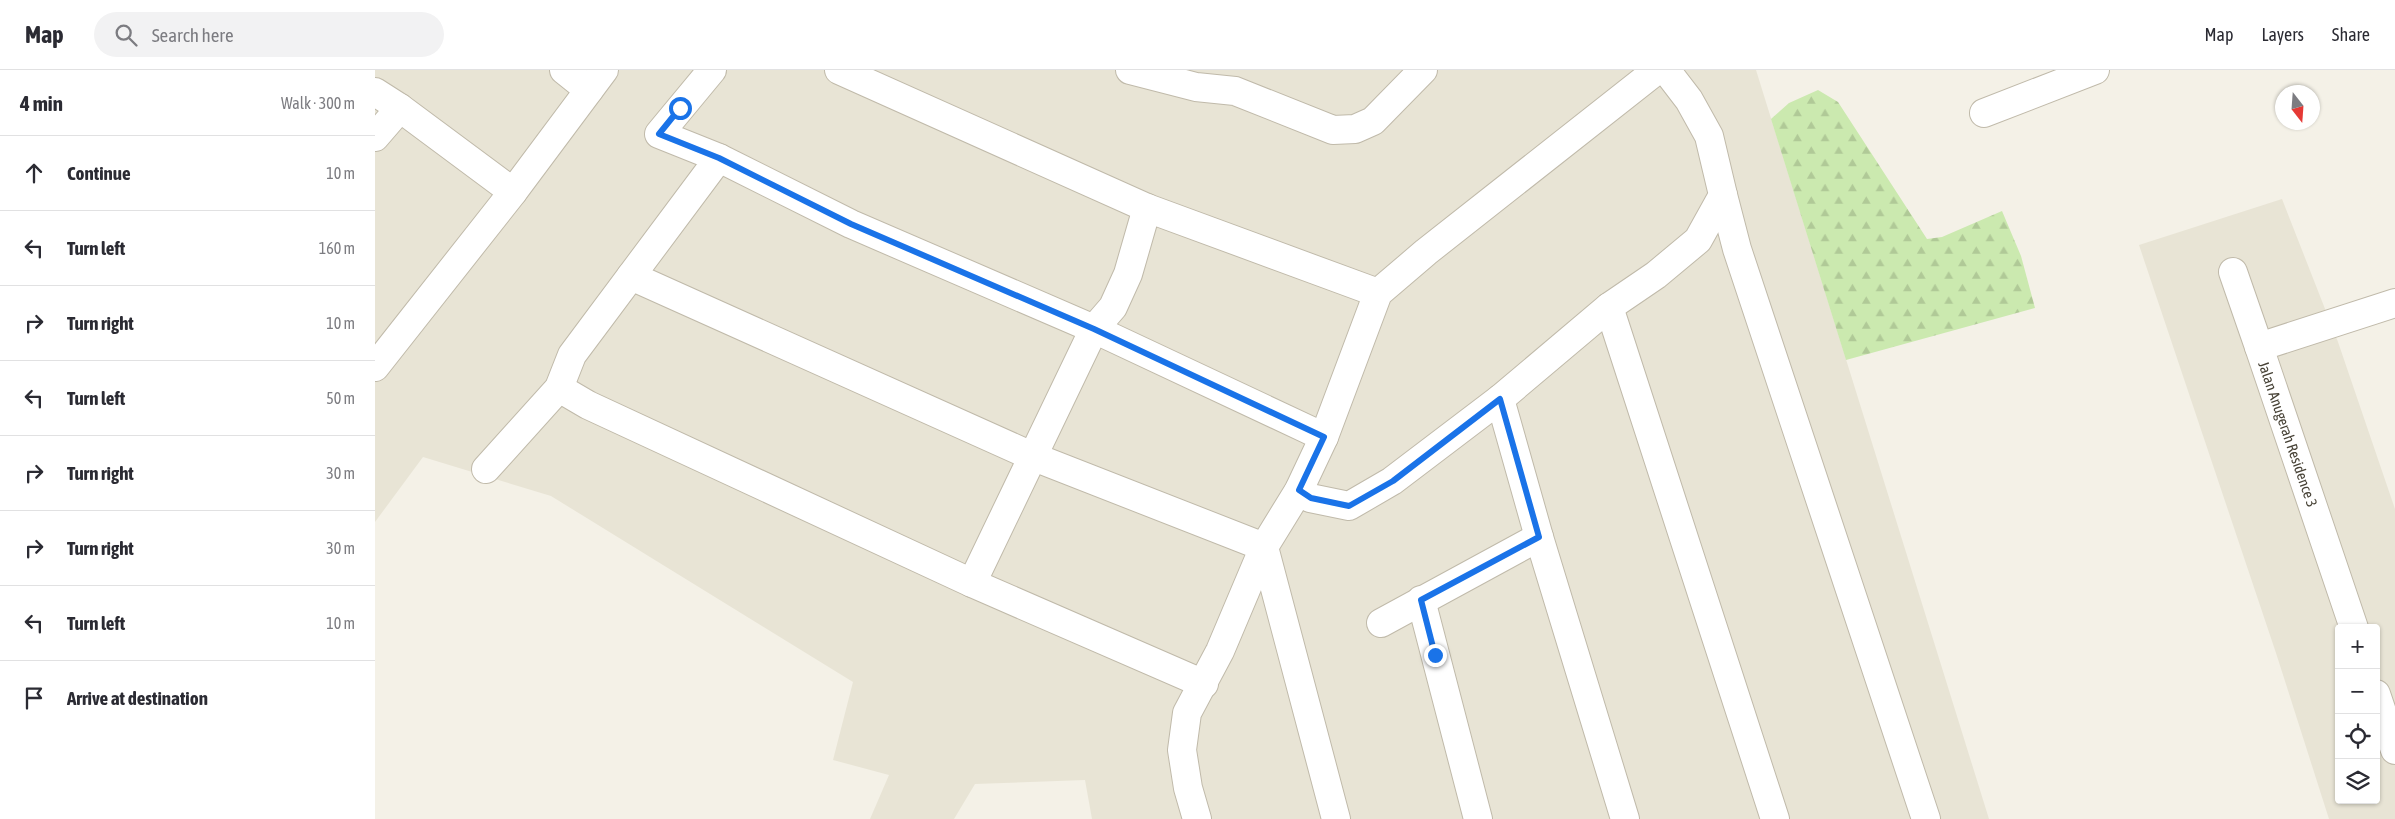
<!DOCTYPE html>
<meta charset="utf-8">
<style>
:root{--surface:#fff;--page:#f2f2f3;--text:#2b2b33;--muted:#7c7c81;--line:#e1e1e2}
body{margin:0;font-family:"Asap Condensed",sans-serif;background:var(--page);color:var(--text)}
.controls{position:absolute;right:15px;bottom:15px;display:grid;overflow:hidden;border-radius:5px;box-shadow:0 1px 4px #0004}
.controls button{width:45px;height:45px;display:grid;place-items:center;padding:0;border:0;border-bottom:1px solid var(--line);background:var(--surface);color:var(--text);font:25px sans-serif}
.compass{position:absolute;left:1900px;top:15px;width:45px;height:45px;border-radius:50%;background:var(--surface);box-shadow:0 1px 4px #0004;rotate:163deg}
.stop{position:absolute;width:15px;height:15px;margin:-11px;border:4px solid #1a73e8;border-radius:50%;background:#fff}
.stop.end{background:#1a73e8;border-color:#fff;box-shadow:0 1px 5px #0008}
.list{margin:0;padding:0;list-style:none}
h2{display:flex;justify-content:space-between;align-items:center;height:65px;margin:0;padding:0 20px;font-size:21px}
h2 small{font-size:16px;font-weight:400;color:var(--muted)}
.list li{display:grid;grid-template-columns:32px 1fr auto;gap:15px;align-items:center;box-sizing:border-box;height:75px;padding:0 20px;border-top:1px solid var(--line)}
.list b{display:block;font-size:19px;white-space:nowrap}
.list em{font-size:16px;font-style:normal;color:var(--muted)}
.icon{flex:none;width:28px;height:28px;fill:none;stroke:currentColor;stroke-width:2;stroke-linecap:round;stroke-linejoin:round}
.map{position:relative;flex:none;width:2020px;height:749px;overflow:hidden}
header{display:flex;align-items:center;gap:30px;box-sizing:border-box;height:70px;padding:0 25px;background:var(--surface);border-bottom:1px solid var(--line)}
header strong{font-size:24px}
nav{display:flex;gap:28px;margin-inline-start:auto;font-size:18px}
.search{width:350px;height:45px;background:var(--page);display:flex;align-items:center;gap:12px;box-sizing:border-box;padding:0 18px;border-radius:28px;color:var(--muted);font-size:19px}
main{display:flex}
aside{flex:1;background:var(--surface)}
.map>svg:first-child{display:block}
</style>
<header>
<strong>Map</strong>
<div class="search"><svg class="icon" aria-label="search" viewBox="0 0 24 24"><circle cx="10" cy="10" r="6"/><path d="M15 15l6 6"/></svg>Search here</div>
<nav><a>Map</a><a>Layers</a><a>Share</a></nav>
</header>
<main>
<aside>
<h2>4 min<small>Walk · 300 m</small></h2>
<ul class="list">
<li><svg class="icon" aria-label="ahead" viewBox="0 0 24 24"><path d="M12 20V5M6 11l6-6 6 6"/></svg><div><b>Continue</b></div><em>10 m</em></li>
<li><svg class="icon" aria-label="left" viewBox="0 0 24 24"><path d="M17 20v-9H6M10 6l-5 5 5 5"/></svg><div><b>Turn left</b></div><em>160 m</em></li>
<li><svg class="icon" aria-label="right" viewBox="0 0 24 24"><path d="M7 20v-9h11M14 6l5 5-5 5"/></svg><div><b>Turn right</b></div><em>10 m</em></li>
<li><svg class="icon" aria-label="left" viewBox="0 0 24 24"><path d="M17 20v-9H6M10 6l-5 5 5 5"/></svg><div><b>Turn left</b></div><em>50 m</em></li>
<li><svg class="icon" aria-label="right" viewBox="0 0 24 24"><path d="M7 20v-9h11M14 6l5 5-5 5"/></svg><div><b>Turn right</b></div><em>30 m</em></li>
<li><svg class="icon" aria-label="right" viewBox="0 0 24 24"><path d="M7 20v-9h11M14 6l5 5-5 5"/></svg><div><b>Turn right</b></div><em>30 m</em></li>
<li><svg class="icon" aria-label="left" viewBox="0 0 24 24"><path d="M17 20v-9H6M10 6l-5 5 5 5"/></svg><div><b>Turn left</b></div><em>10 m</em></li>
<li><svg class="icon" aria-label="arrive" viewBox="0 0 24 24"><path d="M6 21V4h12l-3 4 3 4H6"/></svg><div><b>Arrive at destination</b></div></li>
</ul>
</aside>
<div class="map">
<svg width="2020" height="749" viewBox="0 0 2020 749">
<defs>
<pattern id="forest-firs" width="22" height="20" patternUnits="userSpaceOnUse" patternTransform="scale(1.25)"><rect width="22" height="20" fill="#cbe9af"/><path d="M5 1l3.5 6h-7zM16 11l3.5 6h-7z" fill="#b0c997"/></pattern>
</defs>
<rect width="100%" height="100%" fill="#f4f1e7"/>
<g fill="#e8e4d5" fill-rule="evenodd">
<path d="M0,0H1381L1614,749H717L710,710L600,714L579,749H495L514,705L458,690L478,612L176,426L48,387L0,452Z"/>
<path d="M1907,129L1963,272L2020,439V749H1954L1901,583L1764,175ZM1964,558H2001V730H1964Z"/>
</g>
<path fill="url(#forest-firs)" d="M1443,20L1463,32L1552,169L1567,167L1627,141L1646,186L1660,238L1471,290L1396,49L1414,33Z"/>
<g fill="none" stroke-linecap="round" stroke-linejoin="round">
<g stroke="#c0baaa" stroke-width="30">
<g id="street">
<path d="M189,0L214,20"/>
<path d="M464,0L772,138L1003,223"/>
<path d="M755,0L821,17L860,21L958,60L980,59L998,51L1048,0"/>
<path d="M0,22L25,38L138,122"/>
<path d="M1609,43L1720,0"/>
<path d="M0,67L25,38"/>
<path d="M344,88L476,154L719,259L949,367"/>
<path d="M1348,125L1362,179L1551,749"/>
<path d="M1858,202L1884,277"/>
<path d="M256,206L659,387L889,477L961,749"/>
<path d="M1234,237L1400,749"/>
<path d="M0,297L138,122L229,0"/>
<path d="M184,318L213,335L597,513L829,614"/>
<path d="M1125,329L1164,467L1250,749"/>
<path d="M111,399L184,318L197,285L344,88L284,64L337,0"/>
<path d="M924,420L935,428L974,436L1017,411L1125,329L1234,237L1281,205L1323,170L1348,125L1334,66L1314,30L1291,0"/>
<path d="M597,513L719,259L738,237L753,204L772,138"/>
<path d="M1046,530L1103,749"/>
<path d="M1006,553L1164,467"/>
<path d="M1979,558L1884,277L2020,233"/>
<path d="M2001,624L2020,680"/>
<path d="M822,749L813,718L807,680L812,643L845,581L889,477L924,420L949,367L1003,223L1051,182L1282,0"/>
</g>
</g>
<use href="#street" stroke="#fff" stroke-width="28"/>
</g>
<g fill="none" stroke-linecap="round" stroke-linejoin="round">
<path stroke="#1a73e8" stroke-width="6" d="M305,38L284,64L344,88L476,154L719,259L949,367L924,420L936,428L974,436L1018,411L1125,329L1164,467L1046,530L1060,585"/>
</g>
<g text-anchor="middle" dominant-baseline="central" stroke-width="4" stroke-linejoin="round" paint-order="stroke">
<g font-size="15" fill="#474236" stroke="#fff">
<text transform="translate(1913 364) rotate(71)">Jalan Anugerah Residence 3</text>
</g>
</g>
</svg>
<div class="controls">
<button>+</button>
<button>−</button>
<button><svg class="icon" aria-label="locate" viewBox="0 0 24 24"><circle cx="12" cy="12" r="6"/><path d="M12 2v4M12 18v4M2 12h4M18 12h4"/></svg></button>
<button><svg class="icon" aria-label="layers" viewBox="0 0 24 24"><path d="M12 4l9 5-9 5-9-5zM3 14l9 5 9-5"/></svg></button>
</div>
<svg class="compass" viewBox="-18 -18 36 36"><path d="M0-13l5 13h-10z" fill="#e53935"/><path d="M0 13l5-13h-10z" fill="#7c7c81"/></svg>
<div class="stop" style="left:305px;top:38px"></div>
<div class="stop end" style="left:1060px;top:585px"></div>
</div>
</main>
